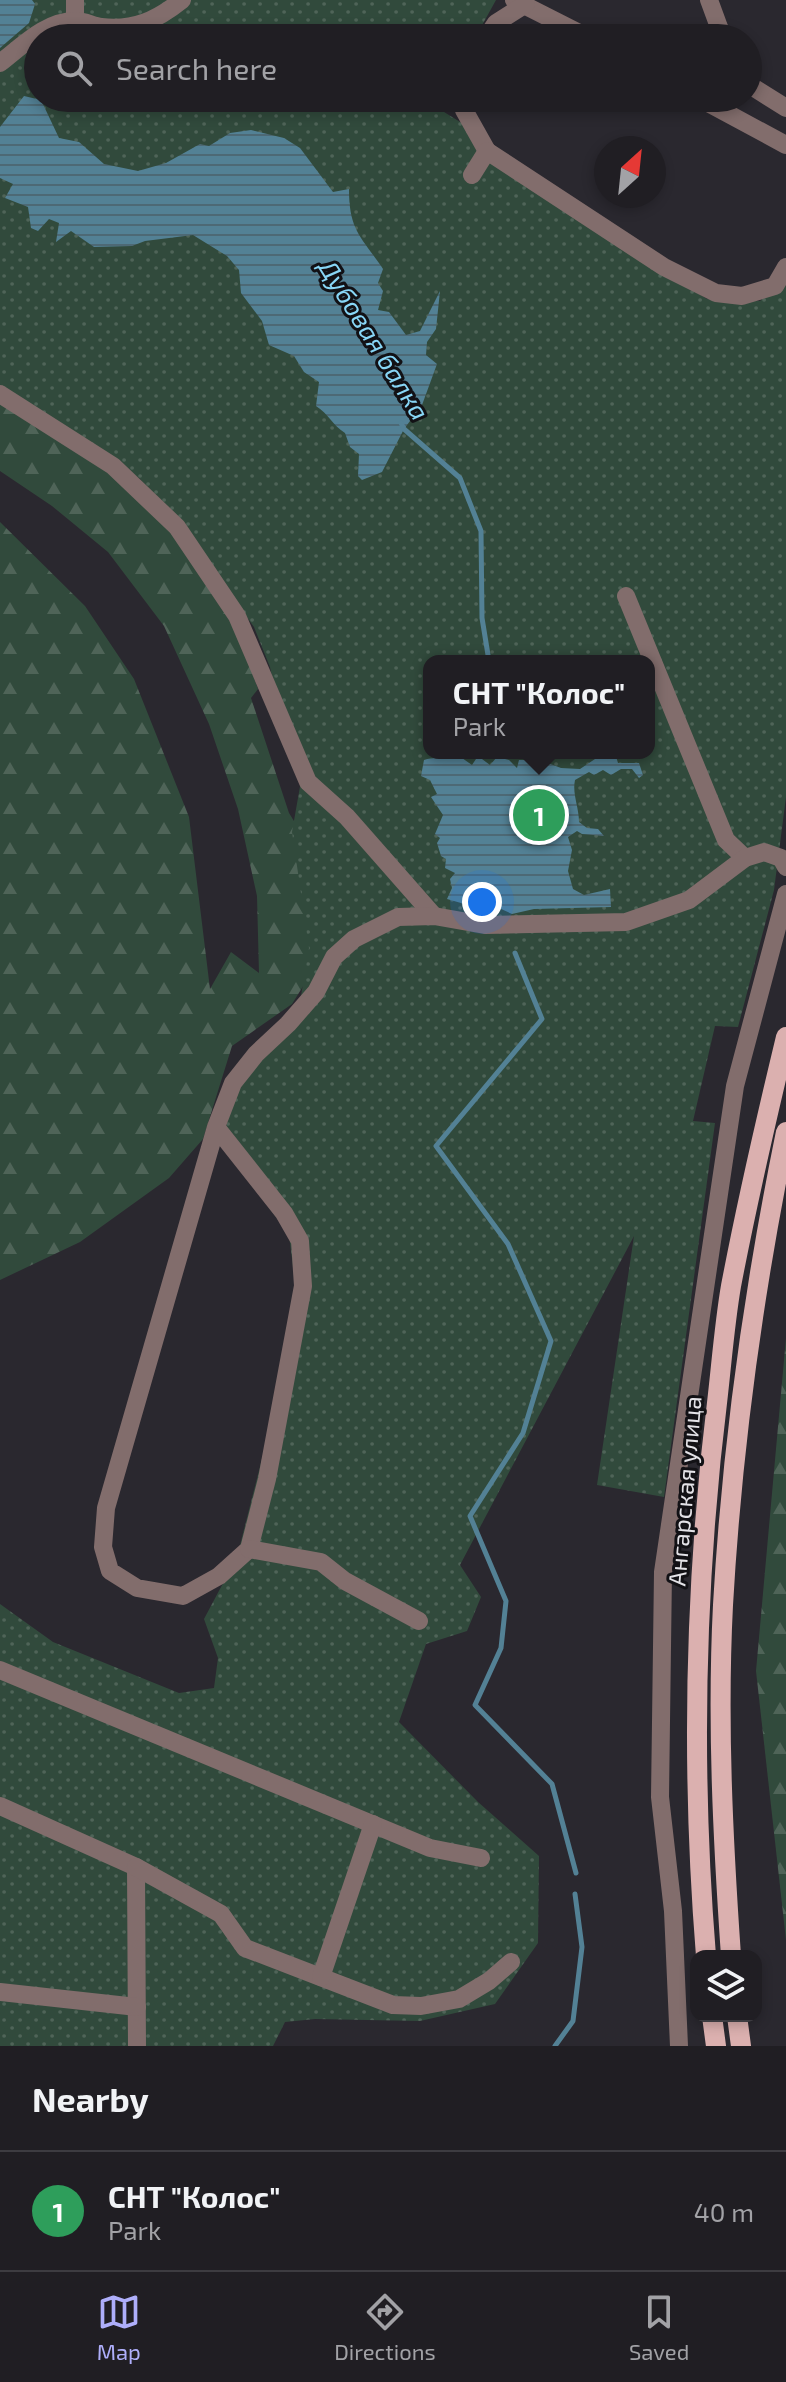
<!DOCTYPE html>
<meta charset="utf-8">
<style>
:root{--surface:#201e23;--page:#2d2b30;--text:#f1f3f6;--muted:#a2a2a6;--line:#3d3c41;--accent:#aeaefa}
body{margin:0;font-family:"Exo 2",sans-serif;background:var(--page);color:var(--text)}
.controls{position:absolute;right:24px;bottom:24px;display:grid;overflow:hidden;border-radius:16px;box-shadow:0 4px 12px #0003}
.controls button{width:72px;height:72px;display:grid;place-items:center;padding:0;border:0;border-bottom:2px solid var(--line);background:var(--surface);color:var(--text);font:40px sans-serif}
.compass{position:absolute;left:594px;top:136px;width:72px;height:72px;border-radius:50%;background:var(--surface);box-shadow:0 4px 12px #0003;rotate:27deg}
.you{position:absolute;left:482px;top:902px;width:28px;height:28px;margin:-20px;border:6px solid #fff;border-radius:50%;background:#1a73e8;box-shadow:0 0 0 12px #1a73e833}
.badge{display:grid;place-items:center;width:52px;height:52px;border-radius:50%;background:var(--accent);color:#fff;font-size:26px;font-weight:700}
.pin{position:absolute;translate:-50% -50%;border:4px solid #fff;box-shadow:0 2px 8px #0006}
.popup{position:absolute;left:423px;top:655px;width:232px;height:104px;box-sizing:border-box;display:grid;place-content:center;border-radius:16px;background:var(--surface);filter:drop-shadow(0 2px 6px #0005);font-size:26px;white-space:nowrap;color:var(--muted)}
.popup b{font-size:30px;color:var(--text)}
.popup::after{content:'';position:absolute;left:50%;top:100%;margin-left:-16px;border:16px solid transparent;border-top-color:var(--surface)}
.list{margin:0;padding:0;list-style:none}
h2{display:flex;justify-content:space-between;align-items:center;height:104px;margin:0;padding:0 32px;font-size:34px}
h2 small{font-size:26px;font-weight:400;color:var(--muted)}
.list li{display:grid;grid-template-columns:52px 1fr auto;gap:24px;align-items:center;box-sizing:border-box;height:120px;padding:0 32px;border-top:2px solid var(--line)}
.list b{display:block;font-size:30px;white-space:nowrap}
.list p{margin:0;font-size:26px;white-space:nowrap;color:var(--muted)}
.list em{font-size:26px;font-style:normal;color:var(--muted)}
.icon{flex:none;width:44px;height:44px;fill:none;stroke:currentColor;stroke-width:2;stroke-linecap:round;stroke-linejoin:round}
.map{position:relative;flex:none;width:786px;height:2046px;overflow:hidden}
.search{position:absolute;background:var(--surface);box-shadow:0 4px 12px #0003;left:24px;right:24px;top:24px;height:88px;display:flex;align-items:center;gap:20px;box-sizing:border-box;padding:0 28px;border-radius:44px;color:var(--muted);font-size:30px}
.sheet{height:224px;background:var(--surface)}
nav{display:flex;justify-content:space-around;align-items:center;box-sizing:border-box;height:112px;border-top:2px solid var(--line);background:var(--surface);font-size:22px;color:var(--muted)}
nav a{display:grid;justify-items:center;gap:4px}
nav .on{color:var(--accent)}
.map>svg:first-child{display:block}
</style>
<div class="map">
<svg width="786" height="2046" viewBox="0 0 786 2046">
<defs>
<pattern id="forest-firs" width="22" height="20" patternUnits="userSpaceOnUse" patternTransform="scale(2)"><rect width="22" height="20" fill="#314a3c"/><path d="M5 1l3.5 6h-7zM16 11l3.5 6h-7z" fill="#4f6458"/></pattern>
<pattern id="park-dots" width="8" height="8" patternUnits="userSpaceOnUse" patternTransform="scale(2)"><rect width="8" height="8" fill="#314a3c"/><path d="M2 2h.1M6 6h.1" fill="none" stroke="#4f6458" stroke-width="1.8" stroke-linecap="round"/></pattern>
<pattern id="water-rules" width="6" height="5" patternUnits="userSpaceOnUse" patternTransform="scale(2)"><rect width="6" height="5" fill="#538195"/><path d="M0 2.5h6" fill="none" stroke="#4d6975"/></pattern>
</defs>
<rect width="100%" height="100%" fill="#2a282f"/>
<g fill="url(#forest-firs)">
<path d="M0,401L73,420L173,532L234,621L258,689L251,698L289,813L310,847L323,954L292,1004L232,1046L203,1139L169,1178L80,1242L0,1280V522L85,606L134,679L189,817L210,989L231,952L259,973L257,896L238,809L209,724L164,626L108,552L52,506L0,471Z"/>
<path d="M786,1338V1940L756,1671Z"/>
</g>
<path fill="url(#park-dots)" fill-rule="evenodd" d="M0,0H496L475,38H38V98H440L436,107L465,125L487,161L707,299L760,301L786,279V797L774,890L738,1027L715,1026L693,1121L715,1123L664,1497L597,1485L634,1236L460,1565L481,1597L467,1631L426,1644L399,1722L478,1802L539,1856L538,1943L495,2004L420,2021L315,2019L285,2022L273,2046H0V1604L53,1642L179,1693L214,1688L218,1658L204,1619L237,1557L267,1439L295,1283L289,1235L222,1143L234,1092L297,1020L309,948L292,832L304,764L279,712L270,667L254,627L209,565L140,479L52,419L0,389ZM429,661H649V753H429Z"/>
<g fill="url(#water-rules)">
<path d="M0,0H32L35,4L29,23L0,48Z"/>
<path d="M24,96L41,100L59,138L79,142L104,164L138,171L166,163L200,144L209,146L230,133L251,130L284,138L300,148L333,192L349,189C349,231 361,236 383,269L378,283L383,291L378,310L389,312L406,335L420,331L440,291L436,329L427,342L426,355L437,364L422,405L404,429L382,472L362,480L358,476L359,454L350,447L345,433C332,425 329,414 316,406L319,382L304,372L294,356L269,345L262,321L241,293L239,270L227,256L193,235L145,241L132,246L94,247L71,231L56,242L59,223L49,219L38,231L31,228L28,207L5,198L13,184L0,178V127Z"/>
<path d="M604,753H615L618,763H639L643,775L639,778L632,769H621L611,775L603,770L594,775L589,772L575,780C572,794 579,807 579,822L587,828L598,829L604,836L582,834L577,831L568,837L572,850L568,871L573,889L584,895L610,889L611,907L534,909L512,914L499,908L478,914L461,903L447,899L452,888L450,879L455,873L445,868L446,859L441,856L437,843L440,838L435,834L443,815L431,797L437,794L430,780L421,776L424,760C438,756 448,761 462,758L472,765L478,756L490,765L497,757L509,760L517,768L519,760H540L561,768L580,769Z"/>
</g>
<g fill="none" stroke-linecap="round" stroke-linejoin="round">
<g stroke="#538195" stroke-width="5">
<path d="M401,423L404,429L460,478L481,531L482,618L489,661"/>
<path d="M515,953L542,1019L436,1146L508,1244L551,1341L523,1433L470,1516L506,1601L501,1648L475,1705L552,1784L576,1873"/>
<path d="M555,2046L573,2021L582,1947L575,1894"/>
</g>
<g stroke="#826d6c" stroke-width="18">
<path d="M75,0V21"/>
<path d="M514,0L589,38"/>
<path d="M709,0L723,38"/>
<path d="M486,38L496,23L526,4"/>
<path d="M0,63C22,46 47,20 76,21C85,21 93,26 101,27C134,31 157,20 182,0"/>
<path d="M748,84L786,108"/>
<path d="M463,98L464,110L487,151"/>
<path d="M699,98L786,145"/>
<path d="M472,175L487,151L664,267L716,293L742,296L775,286L786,267"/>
<path d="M0,394L113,466L177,527L237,616L308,782L347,817L434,916"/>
<path d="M626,596L726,840L745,858"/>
<path d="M216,1127L284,1213L300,1241L303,1286L267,1479L249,1549L219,1576L183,1596L137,1588L110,1571L103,1547L106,1508L216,1127L233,1083L256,1054L288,1024L316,992L334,957L354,939L398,917L434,916L485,925L626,922L689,900L745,858L764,852L781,858L786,867"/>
<path d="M249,1549L321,1562L345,1581L419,1621"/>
<path d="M0,1670L430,1848L481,1858"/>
<path d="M0,1806L136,1867L137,2046"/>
<path d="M136,1867L221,1914L245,1948L393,2005L421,2006L459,1999L489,1981L511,1962"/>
<path d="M321,1977L373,1824"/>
<path d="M0,1992L137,2007"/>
<path d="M679,2046L673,1911L660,1797L663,1572L735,1086L786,894"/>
</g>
<g stroke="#dbb0af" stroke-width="20">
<path d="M706,1956C691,1770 695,1579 718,1394C722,1358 725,1321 731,1286C747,1202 766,1120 786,1037"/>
<path d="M731,1956C723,1840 717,1722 723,1605C732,1446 754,1288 786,1132"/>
<path d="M712,2016L716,2046"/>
<path d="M737,2016L741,2046"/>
</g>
</g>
<g text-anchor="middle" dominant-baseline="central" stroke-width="6" stroke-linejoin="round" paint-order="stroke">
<g font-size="24" fill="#e4e3e8" stroke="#121115">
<text transform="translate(684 1491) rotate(-85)">Ангарская улица</text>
</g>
<g font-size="26" font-style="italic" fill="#88d6f6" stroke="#121115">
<text transform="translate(375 339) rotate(58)">Дубовая балка</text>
</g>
</g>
</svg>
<div class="controls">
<button><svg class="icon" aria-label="layers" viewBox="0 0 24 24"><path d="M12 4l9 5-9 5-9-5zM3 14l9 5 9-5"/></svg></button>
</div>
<svg class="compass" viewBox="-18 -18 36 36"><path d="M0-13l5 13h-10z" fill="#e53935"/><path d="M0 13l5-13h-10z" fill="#a2a2a6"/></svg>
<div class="you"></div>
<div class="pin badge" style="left:539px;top:815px;background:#2e9e5b">1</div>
<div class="popup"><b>СНТ &quot;Колос&quot;</b>Park</div>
<div class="search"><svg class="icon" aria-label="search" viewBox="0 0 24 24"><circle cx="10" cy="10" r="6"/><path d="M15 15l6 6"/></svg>Search here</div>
</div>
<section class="sheet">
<h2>Nearby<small></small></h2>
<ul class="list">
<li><span class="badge" style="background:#2e9e5b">1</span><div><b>СНТ &quot;Колос&quot;</b><p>Park</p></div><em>40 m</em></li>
</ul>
</section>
<nav>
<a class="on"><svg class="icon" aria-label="map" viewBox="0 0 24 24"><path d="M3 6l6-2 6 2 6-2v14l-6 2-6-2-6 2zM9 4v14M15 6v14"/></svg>Map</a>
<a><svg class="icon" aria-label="directions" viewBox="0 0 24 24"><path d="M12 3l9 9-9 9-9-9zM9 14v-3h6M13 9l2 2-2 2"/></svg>Directions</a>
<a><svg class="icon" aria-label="saved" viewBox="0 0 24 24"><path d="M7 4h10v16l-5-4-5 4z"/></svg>Saved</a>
</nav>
